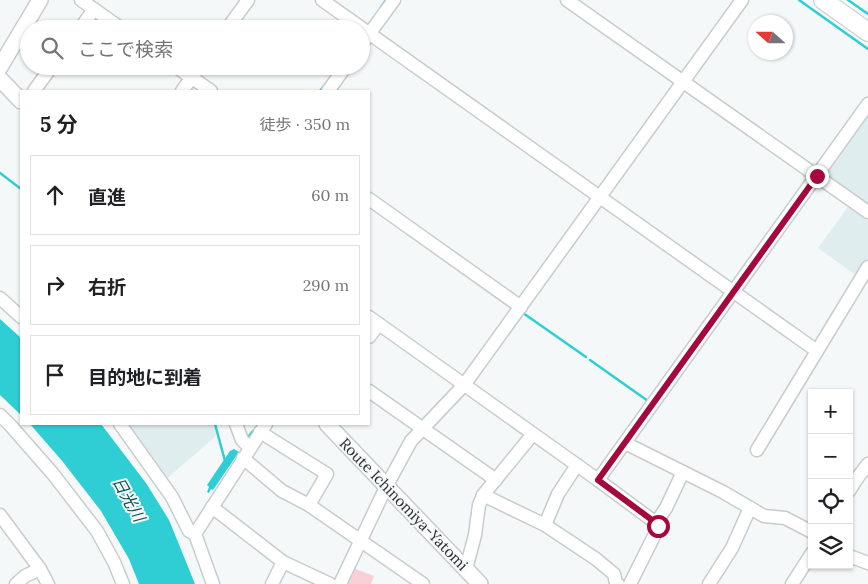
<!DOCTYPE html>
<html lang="ja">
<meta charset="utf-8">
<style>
:root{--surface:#fff;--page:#f6f6f6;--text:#202124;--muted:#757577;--line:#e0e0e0}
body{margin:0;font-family:Lora,"Noto Sans JP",serif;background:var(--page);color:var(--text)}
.controls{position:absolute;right:15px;bottom:15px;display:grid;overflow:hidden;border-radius:0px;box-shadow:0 1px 4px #0004}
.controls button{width:45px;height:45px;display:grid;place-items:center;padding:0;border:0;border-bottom:1px solid var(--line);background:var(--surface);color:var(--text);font:25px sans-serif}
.compass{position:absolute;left:748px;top:15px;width:45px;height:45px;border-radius:50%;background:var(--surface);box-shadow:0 1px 4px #0004;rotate:291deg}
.stop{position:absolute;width:15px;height:15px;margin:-11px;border:4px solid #a4083c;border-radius:50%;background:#fff}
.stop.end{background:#a4083c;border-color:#fff;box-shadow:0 1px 5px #0008}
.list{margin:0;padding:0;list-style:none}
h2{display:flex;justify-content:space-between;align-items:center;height:65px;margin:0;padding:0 20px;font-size:21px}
h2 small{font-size:16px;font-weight:400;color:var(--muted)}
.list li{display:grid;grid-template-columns:32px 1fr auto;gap:15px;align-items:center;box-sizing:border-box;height:80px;margin:0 10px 10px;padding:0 10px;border:1px solid var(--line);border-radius:0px}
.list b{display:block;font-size:19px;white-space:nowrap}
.list em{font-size:16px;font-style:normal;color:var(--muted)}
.icon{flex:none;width:28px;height:28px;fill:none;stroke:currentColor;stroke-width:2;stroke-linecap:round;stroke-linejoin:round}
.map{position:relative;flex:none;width:868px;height:584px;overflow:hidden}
.search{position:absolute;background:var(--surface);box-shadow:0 1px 4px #0004;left:20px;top:20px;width:350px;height:55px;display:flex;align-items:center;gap:12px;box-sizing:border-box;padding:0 18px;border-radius:28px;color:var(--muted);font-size:19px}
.panel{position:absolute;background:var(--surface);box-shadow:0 1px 4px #0004;left:20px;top:90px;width:350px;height:335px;border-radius:0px}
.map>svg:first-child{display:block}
</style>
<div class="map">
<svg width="868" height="584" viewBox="0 0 868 584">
<rect width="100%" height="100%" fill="#f4f8f8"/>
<g fill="#e0edee">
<path d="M868,109V209L822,173Z"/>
<path d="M848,207L868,221V261L857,276L818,248Z"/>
<path d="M123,424H214L217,435L164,481Z"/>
</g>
<path fill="#f9d1d4" d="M353,568L374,576L371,584H346Z"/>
<g fill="#2fced4">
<path d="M0,319L21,338V415L0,395Z"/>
<path d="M30,424H101L146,483L169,520L195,584H139L129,559L101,511L63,462Z"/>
<path d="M234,449L239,452L213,490L211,489L209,493L207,492L209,487L207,485L230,451Z"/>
</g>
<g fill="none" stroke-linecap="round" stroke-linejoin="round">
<g stroke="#2fced4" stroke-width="2.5">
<path d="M799,0L868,49"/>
<path d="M848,0L868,14"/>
<path d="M381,7L386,0"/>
<path d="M320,91L324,86"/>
<path d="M0,173L21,189"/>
<path d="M523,313L586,357"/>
<path d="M590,360L648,401"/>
<path d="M215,424L225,461"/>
<path d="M249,436L253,431"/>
</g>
<g stroke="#c8cccc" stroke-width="15">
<g id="minor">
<path d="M81,0L122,29"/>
<path d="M322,0L817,351L868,267"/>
<path d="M567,0L868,212"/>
<path d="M80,29L94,9"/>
<path d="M227,29L248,0"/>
<path d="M361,45L394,0"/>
<path d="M175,66L211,91"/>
<path d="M34,91L52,66"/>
<path d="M182,91L200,66"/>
<path d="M328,91L346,66"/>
<path d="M369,199L521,307"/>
<path d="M0,298L21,317"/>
<path d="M369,317L598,480L868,104"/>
<path d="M369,337L379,324"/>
<path d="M369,391L496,480"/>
<path d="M0,415L11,426L53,474L97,531L114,562L123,584"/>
<path d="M120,424L172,497L189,531L195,534"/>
<path d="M236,424L242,440L250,448"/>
<path d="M260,432L327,474L309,505"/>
<path d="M625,443L723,492L764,516L785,518L812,532"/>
<path d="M757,450L817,351"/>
<path d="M243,458L282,491L309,505L423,584"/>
<path d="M598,480L656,523"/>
<path d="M849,491L858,477L868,464"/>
<path d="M483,495L545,525L596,559L614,574L616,583L618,584"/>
<path d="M212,507L283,562L330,584"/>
<path d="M0,515L40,569L48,584"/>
<path d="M545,525L558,494L577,465"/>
<path d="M849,556L868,563"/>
<path d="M466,569L475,535L479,505L483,495L533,434"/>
<path d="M16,584L25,576L40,569"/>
<path d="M213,584L195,534L266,424"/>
<path d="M272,584L283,562"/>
<path d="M340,584L386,487L411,441L464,385L742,0"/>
<path d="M630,584L659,526L656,523L666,508L683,472"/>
<path d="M709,584L732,548L750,508"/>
<path d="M792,584L812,553"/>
</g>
</g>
<g stroke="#c8cccc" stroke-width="18">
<g id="major">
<path d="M0,67L40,0"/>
<path d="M0,79L21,101"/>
<path d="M327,424L480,584"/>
</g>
</g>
<g stroke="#c8cccc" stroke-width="20">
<path id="highway" d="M823,0L868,32"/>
</g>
<use href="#minor" stroke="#fff" stroke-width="12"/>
<use href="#major" stroke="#fff" stroke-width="15"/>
<use href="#highway" stroke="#fff" stroke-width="18"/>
</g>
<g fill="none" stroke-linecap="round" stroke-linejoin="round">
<path stroke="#a4083c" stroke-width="6" d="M658,526L656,523L598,480L817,176"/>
</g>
<g text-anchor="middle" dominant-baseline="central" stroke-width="4" stroke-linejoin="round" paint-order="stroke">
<g font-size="15" fill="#2d2f2f" stroke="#f4f8f8">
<text transform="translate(404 504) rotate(46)">Route Ichinomiya-Yatomi</text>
</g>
<g font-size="16" font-style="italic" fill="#0e4f52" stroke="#f4f8f8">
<text transform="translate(129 499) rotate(61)">日光川</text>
</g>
</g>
</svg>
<div class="controls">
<button>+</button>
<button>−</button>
<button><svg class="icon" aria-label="locate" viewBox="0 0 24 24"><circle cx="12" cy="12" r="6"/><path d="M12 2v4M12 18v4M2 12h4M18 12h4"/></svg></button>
<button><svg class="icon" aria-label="layers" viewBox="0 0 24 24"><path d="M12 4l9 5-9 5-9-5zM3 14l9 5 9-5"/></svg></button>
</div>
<svg class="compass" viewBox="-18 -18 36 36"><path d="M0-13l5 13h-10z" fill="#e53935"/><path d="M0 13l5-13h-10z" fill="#757577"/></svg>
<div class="stop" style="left:658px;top:526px"></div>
<div class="stop end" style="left:817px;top:176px"></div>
<div class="search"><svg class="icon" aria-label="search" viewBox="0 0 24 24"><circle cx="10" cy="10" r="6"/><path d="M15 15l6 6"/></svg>ここで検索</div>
<section class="panel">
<h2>5 分<small>徒歩 · 350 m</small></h2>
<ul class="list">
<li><svg class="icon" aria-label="ahead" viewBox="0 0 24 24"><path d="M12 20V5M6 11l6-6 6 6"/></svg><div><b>直進</b></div><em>60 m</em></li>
<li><svg class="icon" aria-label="right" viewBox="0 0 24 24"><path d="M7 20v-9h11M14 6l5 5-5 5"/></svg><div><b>右折</b></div><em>290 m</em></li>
<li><svg class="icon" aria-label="arrive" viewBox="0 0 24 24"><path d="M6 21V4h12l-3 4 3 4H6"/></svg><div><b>目的地に到着</b></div></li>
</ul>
</section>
</div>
